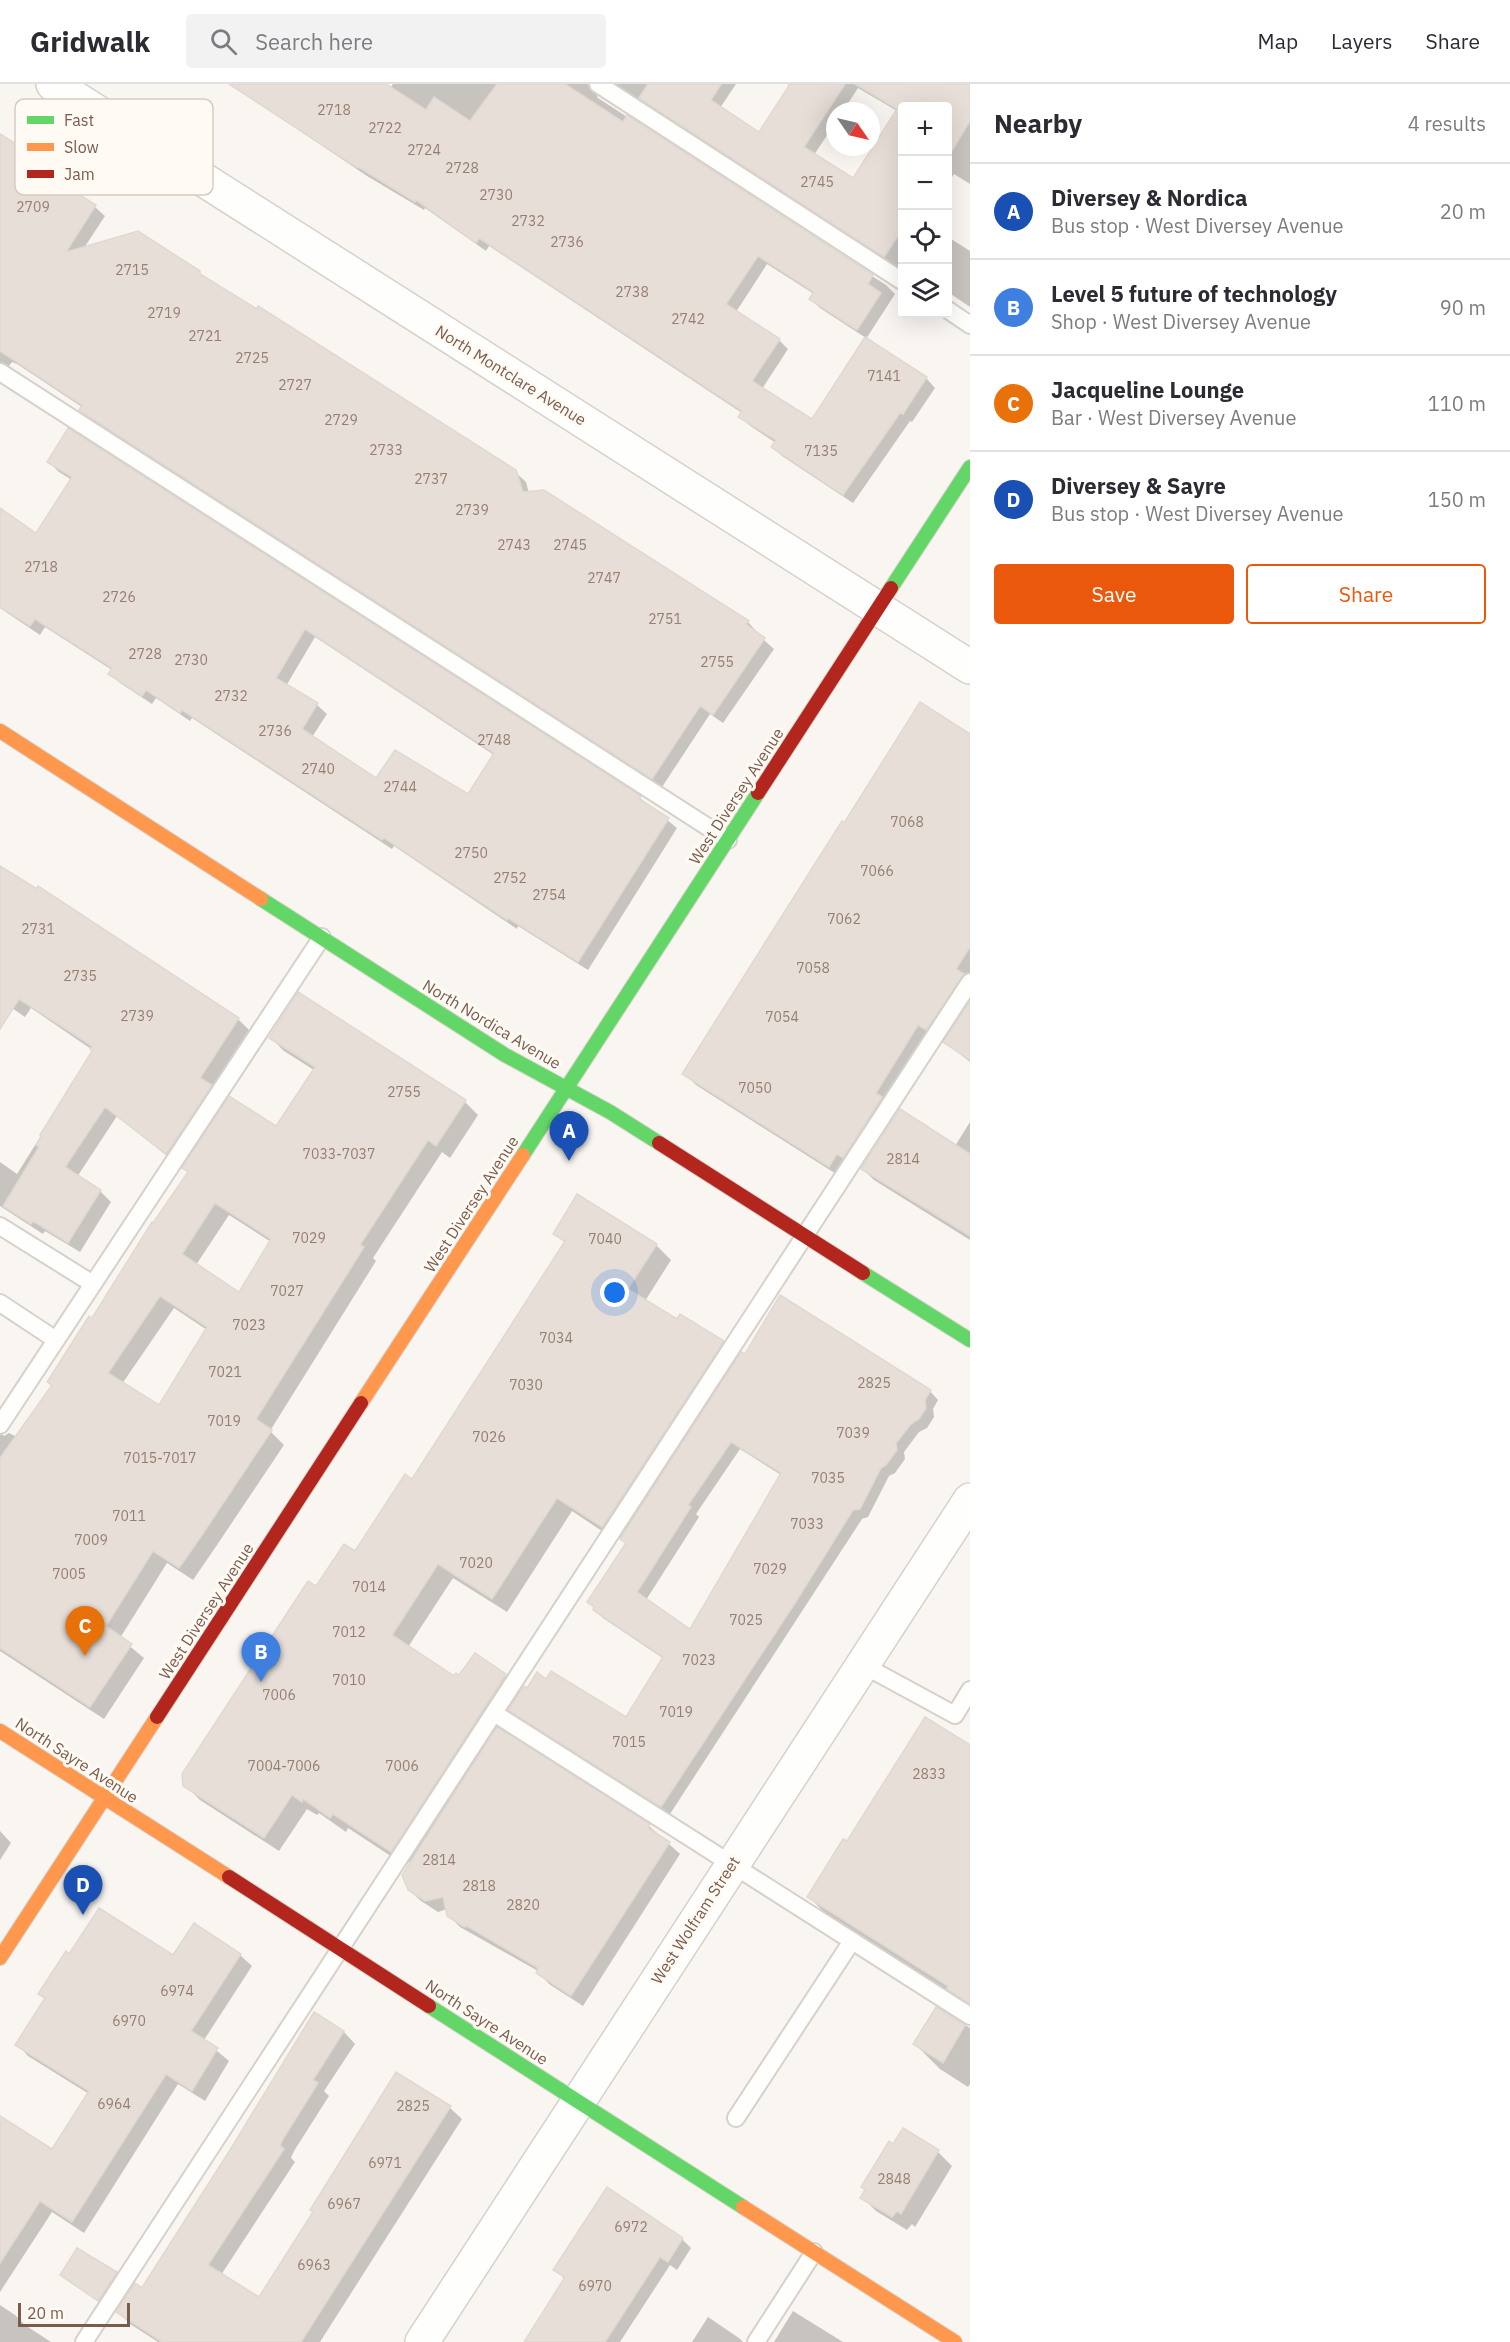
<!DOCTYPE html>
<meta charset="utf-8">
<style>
:root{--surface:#fff;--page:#f2f2f3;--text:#2b2b33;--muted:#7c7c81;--line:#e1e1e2;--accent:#ea580c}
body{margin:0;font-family:"IBM Plex Sans",sans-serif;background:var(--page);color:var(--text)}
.controls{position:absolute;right:18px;top:18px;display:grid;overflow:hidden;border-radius:6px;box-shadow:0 6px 24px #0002}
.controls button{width:54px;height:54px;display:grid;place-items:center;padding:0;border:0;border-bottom:2px solid var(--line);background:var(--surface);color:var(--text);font:30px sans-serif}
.compass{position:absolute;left:826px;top:18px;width:54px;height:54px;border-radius:50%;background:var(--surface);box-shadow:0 6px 24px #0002;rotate:124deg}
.scale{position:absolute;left:18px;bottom:15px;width:112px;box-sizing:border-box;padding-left:6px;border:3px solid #7a5c4d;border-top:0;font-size:16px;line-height:21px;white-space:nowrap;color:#7a5c4d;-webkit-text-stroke:4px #fffaf3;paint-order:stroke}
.you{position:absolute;left:615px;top:1209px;width:21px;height:21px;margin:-15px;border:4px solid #fff;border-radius:50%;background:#1a73e8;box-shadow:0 0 0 9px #1a73e833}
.badge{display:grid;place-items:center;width:39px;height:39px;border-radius:50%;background:var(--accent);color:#fff;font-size:20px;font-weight:700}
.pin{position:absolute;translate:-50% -50px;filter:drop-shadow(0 2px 3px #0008)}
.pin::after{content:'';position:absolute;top:32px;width:21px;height:18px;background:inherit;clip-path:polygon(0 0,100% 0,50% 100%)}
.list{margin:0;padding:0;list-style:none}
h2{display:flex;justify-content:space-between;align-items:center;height:78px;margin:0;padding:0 24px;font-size:26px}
h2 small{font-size:20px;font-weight:400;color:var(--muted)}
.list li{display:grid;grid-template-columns:39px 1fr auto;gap:18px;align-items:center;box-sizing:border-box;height:96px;padding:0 24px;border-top:2px solid var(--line)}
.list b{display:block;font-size:22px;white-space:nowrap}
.list p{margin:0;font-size:20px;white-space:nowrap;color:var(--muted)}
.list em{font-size:20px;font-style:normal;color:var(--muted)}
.actions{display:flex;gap:12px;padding:18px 24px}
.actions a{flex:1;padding:14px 0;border:2px solid var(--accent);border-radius:6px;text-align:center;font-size:21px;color:var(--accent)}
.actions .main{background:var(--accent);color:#fff}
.icon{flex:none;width:33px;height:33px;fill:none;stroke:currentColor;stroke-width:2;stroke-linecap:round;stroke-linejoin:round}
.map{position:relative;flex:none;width:970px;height:2258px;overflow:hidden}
header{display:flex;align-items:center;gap:36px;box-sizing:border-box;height:84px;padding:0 30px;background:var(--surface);border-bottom:2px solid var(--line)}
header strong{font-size:28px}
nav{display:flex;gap:33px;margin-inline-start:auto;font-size:21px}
.search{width:420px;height:54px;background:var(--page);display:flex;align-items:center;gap:15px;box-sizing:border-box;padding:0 21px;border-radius:6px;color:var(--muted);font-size:22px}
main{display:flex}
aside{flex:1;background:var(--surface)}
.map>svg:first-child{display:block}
</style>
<header>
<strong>Gridwalk</strong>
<div class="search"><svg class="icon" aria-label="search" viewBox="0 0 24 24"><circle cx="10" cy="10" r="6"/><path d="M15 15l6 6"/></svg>Search here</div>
<nav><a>Map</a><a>Layers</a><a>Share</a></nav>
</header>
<main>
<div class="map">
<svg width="970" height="2258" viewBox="0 0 970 2258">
<rect width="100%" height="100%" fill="#f9f5f0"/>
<g fill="#0003" fill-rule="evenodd">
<path d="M230,0H384L390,4L393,0H604L598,3L596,10L598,14L886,201L895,210L866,255L926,294L935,304L912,338L910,337L853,419L782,372L773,363L776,359L749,341L740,332L742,329L489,162L486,167L425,124L424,126L367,92ZM767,180L814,210L811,215L820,224L866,254L813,337L762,305L788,265L779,256L736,228Z"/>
<path d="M615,0H736L720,24L760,50L791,2L787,0H970V100L954,90L948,99V22H902V187ZM858,4L897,27L853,96L814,71L835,39V27H843Z"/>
<path d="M0,51L41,77L50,87L47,92L95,123L105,132L84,164L199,188L207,196L515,388L526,398L529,409L722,521L748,538L757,548L756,549L774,565L723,639L710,630L662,703L90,335L81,326L82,323L17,280L12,278L0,294Z"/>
<path d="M948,153L970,167V223L948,208Z"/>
<path d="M68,346L640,714L677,744L588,886L518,842L517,845L394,762L392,765L192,634L190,637L156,614L152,620L120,599L110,589L112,586L45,543L40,551L0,524V426L37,451L72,396L59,388L49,378ZM315,553L494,671L468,713L377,696L312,653L327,630L317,621L286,602Z"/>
<path d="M970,651V908L841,1093L696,1001L684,989L844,741Z"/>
<path d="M0,784L238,935L249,946L212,1003L222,1013L177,1080L117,1032L77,1093L100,1107L111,1118L80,1168L45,1147L43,1150L0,1122V1078L17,1090L94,967L31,924L25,933L0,916Z"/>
<path d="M299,910L465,1018L478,1031L450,1074L442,1068L373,1174L376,1177L270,1347L284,1361L215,1464L193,1496L167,1479L120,1554L144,1574L104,1635L0,1567V1348L4,1352L9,1349L17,1353L53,1302L93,1236L277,1044L314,986L284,967L271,954ZM229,1131L271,1158L240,1210L196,1181ZM174,1224L207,1246L159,1324L122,1300Z"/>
<path d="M970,920V978L945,958Z"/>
<path d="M970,1038V1156L874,1096L863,1085L955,1062Z"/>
<path d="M555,1149L656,1161L671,1176L645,1217L677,1237L723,1258L739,1274L930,1307L938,1316L933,1325L934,1333L927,1344L919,1348L904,1368L905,1375L895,1389L889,1392L868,1433L862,1435L670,1730L519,1634L509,1624L496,1644L649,1742L680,1770L583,1922L549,1900L538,1887L460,1843L448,1831L447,1825L438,1828L421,1817L409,1806L411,1781L409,1778L406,1782L348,1744L346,1748L319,1729L317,1731L307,1725L279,1767L200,1716L185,1701L317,1504L356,1469L412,1397L566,1160ZM740,1365L781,1391L690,1547L646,1516L699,1433L696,1430ZM572,1427L617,1457L620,1453L627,1460L595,1526L603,1534L664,1575L627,1635L547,1597L522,1608L505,1592L475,1571L460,1593L454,1594L408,1563L453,1494L507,1528Z"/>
<path d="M970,1663V1926L834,1838L809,1813L847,1759Z"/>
<path d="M0,1747L11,1759L0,1776Z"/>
<path d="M240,1871L252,1882L204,1956L229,1977L205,2017L178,2000L84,2149L52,2128L0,2208V2034L53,2067L89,2010L28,1972L17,1960L46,1915L40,1910L70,1872L173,1873Z"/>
<path d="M936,1925L970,1944V2000L968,2003L940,1985L915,1960Z"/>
<path d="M314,1930L344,1948L355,1960L324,2007L329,2012L294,2067L291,2074L295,2078L221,2191L259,2215L315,2128L397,1990L450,2024L462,2035L320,2258H158L130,2240L118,2228L144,2203L231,2066Z"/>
<path d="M904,2046L938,2068L952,2082L915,2143L912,2140L907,2146L876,2127L862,2113Z"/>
<path d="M682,2155L691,2164L677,2186L670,2181L620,2258H524L565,2195L555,2186Z"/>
<path d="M116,2189L123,2196L106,2222L62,2191Z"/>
<path d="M0,2221L15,2231L25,2241L51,2258H0Z"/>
<path d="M793,2227L843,2258H774Z"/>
<path d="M708,2233L739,2254L743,2258H692Z"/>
</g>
<g fill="#e6ded7" stroke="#e2d8d2" stroke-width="1.5" fill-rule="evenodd">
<path d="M229,0H386L426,26L434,13L470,37L497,0H565L623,38L627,31L873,191L868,200L881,209L857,246L809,215L814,208L758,172L726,220L780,255L752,297L812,335L865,253L927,293L903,330L900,329L843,411L771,363L776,356L738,333L742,327L479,154L476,159L416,116L415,118L360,84L356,83Z"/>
<path d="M648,0H721L711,16L759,48L790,0H845L804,63L853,94L897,25L855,0H970V37L948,73V22H903V144L884,173L639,14Z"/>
<path d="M0,50L42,76L37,84L96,121L66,168L138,147L200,187V190L257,225L258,222L516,386L523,408L544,406L749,537L746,540L765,554L713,631L700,622L652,695L79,326L82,321L0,267Z"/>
<path d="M68,344L641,712L639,715L669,734L578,878L508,834L507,836L384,754L382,756L182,626L180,629L146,606L142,612L108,590L112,584L35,535L30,542L0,523V424L36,449L72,393L47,378ZM305,545L494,669L468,710L395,666L376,694L302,645L318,619L276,594Z"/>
<path d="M920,618L970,650V863L956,885L964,890L926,946L918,941L876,1009L882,1013L843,1074L837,1070L829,1083L682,990L842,737L844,739Z"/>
<path d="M0,782L37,805L38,802L239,934L200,994L212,1001L166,1070L105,1023L65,1083L101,1106L68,1159L33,1137L31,1140L3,1122L39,1063L36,1061L42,1052L40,1051L92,967L90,965L92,962L19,915L0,945Z"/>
<path d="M298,908L466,1016L436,1062L428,1056L360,1161L364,1163L256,1335L272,1346L202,1451L179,1484L153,1467L106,1542L132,1560L90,1623L0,1564V1374L52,1301L47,1298L89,1232L92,1234L152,1138L153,1139L188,1088L182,1084L229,1012L276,1042L315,983L269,954ZM215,1119L271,1155L239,1208L182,1170ZM160,1212L207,1243L159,1321L108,1289Z"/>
<path d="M970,917V976L943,958Z"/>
<path d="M900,1025L970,1070V1152L861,1085Z"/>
<path d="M577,1110L657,1160L628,1205L677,1235L680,1230L724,1257L602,1443L557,1414L492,1515L438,1480L392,1551L454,1592L456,1589L459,1591L475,1569L506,1590L391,1768L333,1730L330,1734L303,1715L302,1718L292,1711L264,1754L183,1702L182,1690L308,1497L316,1502L344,1460L355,1467L405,1390L412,1395L565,1157L553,1150Z"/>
<path d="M780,1211L931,1306L925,1316L926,1324L919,1335L911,1340L896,1359L897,1366L886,1381L881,1384L860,1425L853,1426L797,1516L661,1723L508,1626L524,1602L527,1604L537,1588L546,1595L551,1587L626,1633L663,1573L593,1526L594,1523L587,1518L626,1459L620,1455L741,1268L745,1270ZM731,1358L781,1389L690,1545L637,1508L691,1423L688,1421Z"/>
<path d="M925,1633L970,1661V1920L947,1905L948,1902L807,1813L843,1755L847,1757Z"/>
<path d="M497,1643L650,1740L648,1744L670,1758L571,1912L536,1889L538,1884L467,1842L464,1843L447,1832L443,1813L425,1817L408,1806L402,1791Z"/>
<path d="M99,1824L173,1871L194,1839L241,1870L191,1947L218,1964L192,2007L166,1990L72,2138L40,2117L0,2179V2032L52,2065L89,2007L15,1961L45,1914L38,1910L66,1867L69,1870Z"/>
<path d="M936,1923L965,1941L943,1979L913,1960Z"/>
<path d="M314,1928L344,1947L313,1996L318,1999L283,2055L280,2062L284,2065L208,2181L259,2213L313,2128L310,2126L396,1988L451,2022L301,2258H162L116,2228L135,2199L141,2203L143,2202L230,2066Z"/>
<path d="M903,2044L939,2066L901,2130L897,2127L892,2133L860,2114L865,2106L861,2103L889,2057L893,2060Z"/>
<path d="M607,2103L683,2154L668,2178L660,2173L605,2258H524L565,2193L553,2186Z"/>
<path d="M77,2164L117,2188L98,2217L60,2191Z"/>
</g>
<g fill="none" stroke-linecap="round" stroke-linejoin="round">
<g stroke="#d7d1cb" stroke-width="20">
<g id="lane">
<path d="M598,0L902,197"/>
<path d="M948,226L970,241"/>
<path d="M0,288L728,756"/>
<path d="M0,1142L93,1200"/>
<path d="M0,1219L56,1256"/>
<path d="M0,1341L322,853"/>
<path d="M863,1581L955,1631L970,1606"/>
<path d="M494,1629L970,1932"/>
<path d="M736,2034L852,1857"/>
<path d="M84,2258L970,898"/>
<path d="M756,2258L814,2168"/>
</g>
</g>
<g stroke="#d7d1cb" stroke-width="36">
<g id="street">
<path d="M53,0L970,583"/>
<path d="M422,2258L970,1416"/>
</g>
</g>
<g stroke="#d9d2cb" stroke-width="16">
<g id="fast">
<path d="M891,504L970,383"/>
<path d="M261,815L505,971L610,1028L659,1059"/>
<path d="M523,1071L758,709"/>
<path d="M863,1189L970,1256"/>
<path d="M429,1922L743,2123"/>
</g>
</g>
<g stroke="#d9d2cb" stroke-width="16">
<g id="slow">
<path d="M0,647L261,815"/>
<path d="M361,1319L523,1071"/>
<path d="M0,1647L229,1793"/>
<path d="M0,1874L157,1633"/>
<path d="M743,2123L955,2258"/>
</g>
</g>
<g stroke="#d9d2cb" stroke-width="16">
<g id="jam">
<path d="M758,709L891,504"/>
<path d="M659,1059L863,1189"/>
<path d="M157,1633L361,1319"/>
<path d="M229,1793L429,1922"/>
</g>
</g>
<use href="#lane" stroke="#fefefd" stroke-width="16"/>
<use href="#street" stroke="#fefefd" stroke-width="33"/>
<use href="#fast" stroke="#63d668" stroke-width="14"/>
<use href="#slow" stroke="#ff974d" stroke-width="14"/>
<use href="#jam" stroke="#b3261e" stroke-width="14"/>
</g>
<g text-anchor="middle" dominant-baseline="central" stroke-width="6" stroke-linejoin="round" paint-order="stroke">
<g font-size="14" fill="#977e72">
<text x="334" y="26">2718</text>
<text x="385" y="44">2722</text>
<text x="424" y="66">2724</text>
<text x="462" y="84">2728</text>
<text x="817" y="98">2745</text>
<text x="496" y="111">2730</text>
<text x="33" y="123">2709</text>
<text x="528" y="137">2732</text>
<text x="567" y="158">2736</text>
<text x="132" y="186">2715</text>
<text x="632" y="208">2738</text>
<text x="164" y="229">2719</text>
<text x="688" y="235">2742</text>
<text x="205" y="252">2721</text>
<text x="252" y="274">2725</text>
<text x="884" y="292">7141</text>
<text x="295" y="301">2727</text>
<text x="341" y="336">2729</text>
<text x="386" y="366">2733</text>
<text x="821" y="367">7135</text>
<text x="431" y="395">2737</text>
<text x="472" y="426">2739</text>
<text x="514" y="461">2743</text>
<text x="570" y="461">2745</text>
<text x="41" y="483">2718</text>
<text x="604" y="494">2747</text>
<text x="119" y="513">2726</text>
<text x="665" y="535">2751</text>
<text x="145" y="570">2728</text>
<text x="191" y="576">2730</text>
<text x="717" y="578">2755</text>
<text x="231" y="612">2732</text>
<text x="275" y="647">2736</text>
<text x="494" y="656">2748</text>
<text x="318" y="685">2740</text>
<text x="400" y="703">2744</text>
<text x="907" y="738">7068</text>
<text x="471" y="769">2750</text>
<text x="877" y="787">7066</text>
<text x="510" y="794">2752</text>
<text x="549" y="811">2754</text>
<text x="844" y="835">7062</text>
<text x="38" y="845">2731</text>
<text x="813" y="884">7058</text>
<text x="80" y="892">2735</text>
<text x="137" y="932">2739</text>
<text x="782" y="933">7054</text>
<text x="755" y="1004">7050</text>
<text x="404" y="1008">2755</text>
<text x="339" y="1070">7033-7037</text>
<text x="903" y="1075">2814</text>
<text x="309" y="1154">7029</text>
<text x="605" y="1155">7040</text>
<text x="287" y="1207">7027</text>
<text x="249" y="1241">7023</text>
<text x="556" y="1254">7034</text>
<text x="225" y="1288">7021</text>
<text x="874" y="1299">2825</text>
<text x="526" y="1301">7030</text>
<text x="224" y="1337">7019</text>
<text x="853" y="1349">7039</text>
<text x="489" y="1353">7026</text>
<text x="160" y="1374">7015-7017</text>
<text x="828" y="1394">7035</text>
<text x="129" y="1432">7011</text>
<text x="807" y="1440">7033</text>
<text x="91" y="1456">7009</text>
<text x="476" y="1479">7020</text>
<text x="770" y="1485">7029</text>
<text x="69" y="1490">7005</text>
<text x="369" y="1503">7014</text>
<text x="746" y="1536">7025</text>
<text x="349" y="1548">7012</text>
<text x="699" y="1576">7023</text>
<text x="349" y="1596">7010</text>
<text x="279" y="1611">7006</text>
<text x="676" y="1628">7019</text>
<text x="629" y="1658">7015</text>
<text x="284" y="1682">7004-7006</text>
<text x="402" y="1682">7006</text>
<text x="929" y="1690">2833</text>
<text x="439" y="1776">2814</text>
<text x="479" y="1802">2818</text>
<text x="523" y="1821">2820</text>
<text x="177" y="1907">6974</text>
<text x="129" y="1937">6970</text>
<text x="114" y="2020">6964</text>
<text x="413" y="2022">2825</text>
<text x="385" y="2079">6971</text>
<text x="894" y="2095">2848</text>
<text x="344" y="2120">6967</text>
<text x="631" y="2143">6972</text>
<text x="314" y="2181">6963</text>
<text x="595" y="2202">6970</text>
</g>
<g font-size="16" fill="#7a5c4d" stroke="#fffaf3">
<text transform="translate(511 291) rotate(32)">North Montclare Avenue</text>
<text transform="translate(736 712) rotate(-57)">West Diversey Avenue</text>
<text transform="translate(492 940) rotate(31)">North Nordica Avenue</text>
<text transform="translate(471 1120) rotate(-57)">West Diversey Avenue</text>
<text transform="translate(206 1527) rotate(-57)">West Diversey Avenue</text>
<text transform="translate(77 1676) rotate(33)">North Sayre Avenue</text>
<text transform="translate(695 1836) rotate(-57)">West Wolfram Street</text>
<text transform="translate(487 1938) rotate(33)">North Sayre Avenue</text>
</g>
</g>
<rect x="15" y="15" width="198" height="96" rx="9" fill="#fffaf3" stroke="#d7cbc1" stroke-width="1.5"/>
<rect x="27" y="32" width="27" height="8" fill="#63d668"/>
<rect x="27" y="59" width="27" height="8" fill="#ff974d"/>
<rect x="27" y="86" width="27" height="8" fill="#b3261e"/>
<g font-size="16" fill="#7a5c4d">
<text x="64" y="42">Fast</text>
<text x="64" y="69">Slow</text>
<text x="64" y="96">Jam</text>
</g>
</svg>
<div class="controls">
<button>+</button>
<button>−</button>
<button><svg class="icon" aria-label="locate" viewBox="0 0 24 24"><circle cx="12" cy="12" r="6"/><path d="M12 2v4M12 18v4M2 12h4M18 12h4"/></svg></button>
<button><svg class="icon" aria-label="layers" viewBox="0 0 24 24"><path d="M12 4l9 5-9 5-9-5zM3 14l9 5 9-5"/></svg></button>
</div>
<svg class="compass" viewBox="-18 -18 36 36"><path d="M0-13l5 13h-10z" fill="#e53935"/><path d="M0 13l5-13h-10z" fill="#7c7c81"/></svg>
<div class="scale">20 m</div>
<div class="you"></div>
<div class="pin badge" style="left:569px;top:1077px;background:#1a4fb4">A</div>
<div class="pin badge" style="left:261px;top:1598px;background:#3f7fe0">B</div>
<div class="pin badge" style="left:85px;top:1572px;background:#e8710a">C</div>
<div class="pin badge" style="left:83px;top:1831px;background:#1a4fb4">D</div>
</div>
<aside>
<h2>Nearby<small>4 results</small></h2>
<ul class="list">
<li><span class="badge" style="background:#1a4fb4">A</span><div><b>Diversey &amp; Nordica</b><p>Bus stop · West Diversey Avenue</p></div><em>20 m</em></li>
<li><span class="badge" style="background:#3f7fe0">B</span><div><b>Level 5 future of technology</b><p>Shop · West Diversey Avenue</p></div><em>90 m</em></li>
<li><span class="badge" style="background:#e8710a">C</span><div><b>Jacqueline Lounge</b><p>Bar · West Diversey Avenue</p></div><em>110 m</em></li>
<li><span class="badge" style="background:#1a4fb4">D</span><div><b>Diversey &amp; Sayre</b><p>Bus stop · West Diversey Avenue</p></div><em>150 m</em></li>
</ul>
<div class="actions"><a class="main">Save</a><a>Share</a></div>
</aside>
</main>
